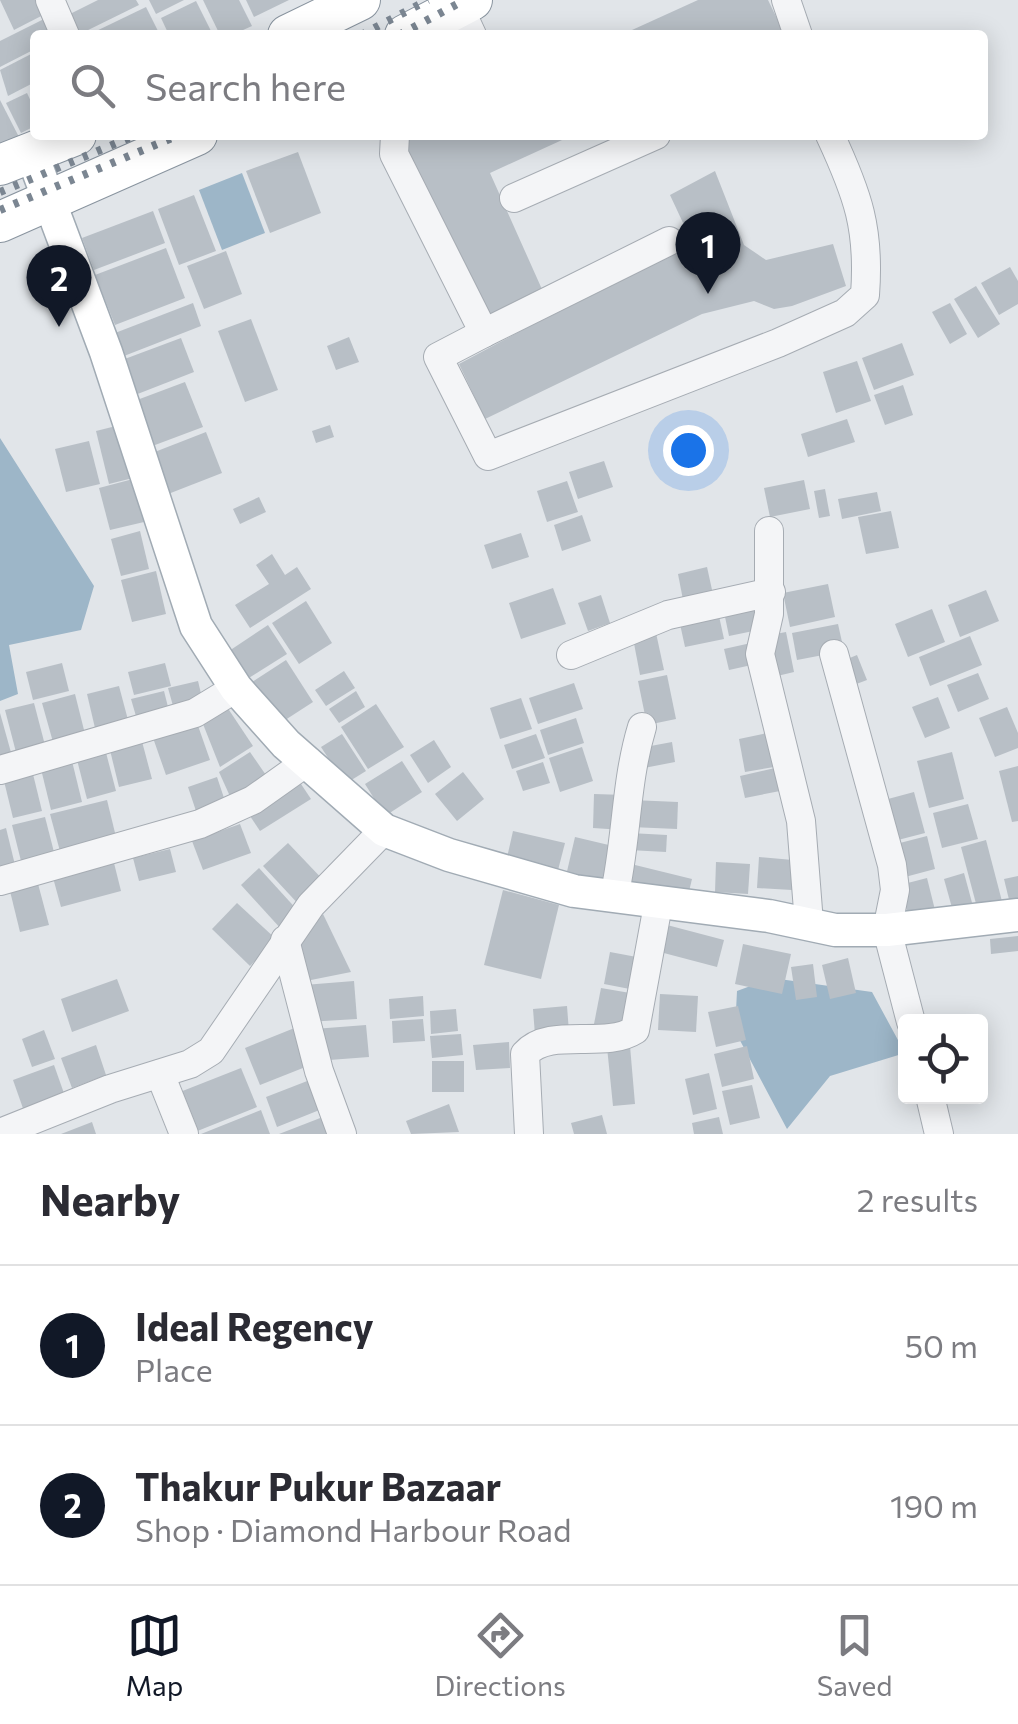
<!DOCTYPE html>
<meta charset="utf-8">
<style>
:root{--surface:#fff;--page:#f2f2f3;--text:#2b2b33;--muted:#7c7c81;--line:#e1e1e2;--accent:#111827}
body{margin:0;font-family:Commissioner,sans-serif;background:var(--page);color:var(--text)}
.controls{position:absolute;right:30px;bottom:30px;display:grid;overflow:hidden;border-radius:10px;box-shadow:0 5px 25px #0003}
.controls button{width:90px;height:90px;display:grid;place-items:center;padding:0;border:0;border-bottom:2px solid var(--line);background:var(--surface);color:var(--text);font:50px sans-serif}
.you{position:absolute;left:688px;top:450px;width:35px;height:35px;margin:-25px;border:8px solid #fff;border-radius:50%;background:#1a73e8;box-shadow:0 0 0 15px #1a73e833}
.badge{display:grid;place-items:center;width:65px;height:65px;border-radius:50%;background:var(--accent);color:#fff;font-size:32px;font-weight:700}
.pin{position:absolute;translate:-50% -82px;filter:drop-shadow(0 2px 5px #0008)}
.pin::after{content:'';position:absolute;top:52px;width:35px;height:30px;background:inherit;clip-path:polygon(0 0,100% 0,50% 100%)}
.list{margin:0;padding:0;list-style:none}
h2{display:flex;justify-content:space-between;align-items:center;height:130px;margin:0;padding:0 40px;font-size:42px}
h2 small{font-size:32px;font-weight:400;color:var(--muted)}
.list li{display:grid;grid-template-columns:65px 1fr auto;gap:30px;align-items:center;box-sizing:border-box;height:160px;padding:0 40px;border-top:2px solid var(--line)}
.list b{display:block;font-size:38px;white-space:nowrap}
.list p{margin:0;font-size:32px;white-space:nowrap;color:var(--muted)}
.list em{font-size:32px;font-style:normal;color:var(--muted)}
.icon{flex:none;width:55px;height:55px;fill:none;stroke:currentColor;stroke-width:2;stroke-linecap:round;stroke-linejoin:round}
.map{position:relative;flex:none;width:1018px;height:1134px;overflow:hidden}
.search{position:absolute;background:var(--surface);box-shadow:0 5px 25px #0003;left:30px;right:30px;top:30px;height:110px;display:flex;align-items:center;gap:25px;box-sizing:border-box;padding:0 35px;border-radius:10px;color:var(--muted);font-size:38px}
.sheet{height:450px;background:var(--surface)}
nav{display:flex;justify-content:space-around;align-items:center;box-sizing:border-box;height:140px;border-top:2px solid var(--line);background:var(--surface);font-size:28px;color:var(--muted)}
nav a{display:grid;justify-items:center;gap:5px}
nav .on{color:var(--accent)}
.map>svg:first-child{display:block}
</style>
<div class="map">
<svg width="1018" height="1134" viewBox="0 0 1018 1134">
<rect width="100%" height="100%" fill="#e1e5e9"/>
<g fill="#9db6c8">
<path d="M242,173L265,233L222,250L199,190Z"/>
<path d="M0,438L94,586L81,630L9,645L18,694L0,701Z"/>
<path d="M772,978L872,992L905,1053L830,1076L787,1129L735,1031L737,991Z"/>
</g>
<g fill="#b8bfc6">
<path d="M0,0H40L47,13L14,30Z"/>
<path d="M98,0H136L139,5L78,35L66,16Z"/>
<path d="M149,0H184L156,14Z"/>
<path d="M203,0H239L252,26L232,35H220Z"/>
<path d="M246,0H289L254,17Z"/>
<path d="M698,0H768L785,35H621Z"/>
<path d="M196,1L213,35H169L161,18Z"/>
<path d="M146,7L160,35H88Z"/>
<path d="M44,19L52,35H35V49L0,67V41Z"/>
<path d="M35,52V82L8,96L0,70Z"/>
<path d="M27,93L35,110V126L21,133L6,103Z"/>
<path d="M0,100L19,137L0,146Z"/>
<path d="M401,135H573L490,173L545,296L490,322Z"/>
<path d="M298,152L321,213L270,233L246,171Z"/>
<path d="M715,171L744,245L766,260L833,244L846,286L792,306L774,309L754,301L702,314L485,419L459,364L691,240L670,195Z"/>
<path d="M194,195L216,251L179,265L158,209Z"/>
<path d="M153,211L165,243L94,270L82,238Z"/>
<path d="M166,248L185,298L115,325L95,275Z"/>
<path d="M226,251L242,294L204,309L187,266Z"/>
<path d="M1010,267L1018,281V304L999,315L981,283Z"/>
<path d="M976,286L1000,324L978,338L954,299Z"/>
<path d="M193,303L201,326L124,356L115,333Z"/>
<path d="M950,303L967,334L950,344L932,312Z"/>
<path d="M251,319L278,390L245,402L218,331Z"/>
<path d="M349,337L359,362L336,370L327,346Z"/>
<path d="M181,338L194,372L135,395L122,360Z"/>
<path d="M902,343L914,375L874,390L862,358Z"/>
<path d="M857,361L871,401L836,413L823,372Z"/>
<path d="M185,382L203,427L147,448L129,403Z"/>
<path d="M903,385L913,415L885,425L874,395Z"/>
<path d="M847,419L855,442L808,457L801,434Z"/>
<path d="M120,425L133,478L109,484L96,431Z"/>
<path d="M330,425L334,437L316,443L312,431Z"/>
<path d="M206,432L222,473L163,496L147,455Z"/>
<path d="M89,441L100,484L66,492L55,449Z"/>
<path d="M604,461L613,487L578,499L569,472Z"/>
<path d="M133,479L144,522L110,530L99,488Z"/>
<path d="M804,480L810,509L770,517L764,488Z"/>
<path d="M567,481L578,512L547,522L537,491Z"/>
<path d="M825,489L830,516L819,518L814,491Z"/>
<path d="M877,492L881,511L842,519L838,499Z"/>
<path d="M259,497L266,512L240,524L233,509Z"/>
<path d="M891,511L899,548L866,554L858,517Z"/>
<path d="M582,515L591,541L562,551L554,525Z"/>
<path d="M140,531L149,569L121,576L111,539Z"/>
<path d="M521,533L529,557L492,569L484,545Z"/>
<path d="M272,554L285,575L297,567L311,589L250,628L235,605L269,584L256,565Z"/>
<path d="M707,567L714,599L684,605L678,574Z"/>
<path d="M156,571L166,614L132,622L121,580Z"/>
<path d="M828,584L835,617L790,627L783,593Z"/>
<path d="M553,588L566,624L521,639L509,603Z"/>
<path d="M986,590L999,621L960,637L948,605Z"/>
<path d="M601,595L610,623L588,631L578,603Z"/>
<path d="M306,601L332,643L299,664L272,623Z"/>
<path d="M758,605L763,629L729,636L724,612Z"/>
<path d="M932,609L945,642L908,657L895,624Z"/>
<path d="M719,616L724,639L685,647L680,624Z"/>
<path d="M838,624L844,651L797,660L792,633Z"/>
<path d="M268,625L287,654L244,681L226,653Z"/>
<path d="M786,632L794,672L773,677L765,636Z"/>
<path d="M656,633L664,670L640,675L633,638Z"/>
<path d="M970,636L982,665L930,686L919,657Z"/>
<path d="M751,643L756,664L729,670L724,649Z"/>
<path d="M857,655L867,680L851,686L840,662Z"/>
<path d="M286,660L313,702L279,724L252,682Z"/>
<path d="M62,663L69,691L33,700L26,672Z"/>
<path d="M165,663L171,686L134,695L128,672Z"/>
<path d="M344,671L355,688L326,706L315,690Z"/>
<path d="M978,673L989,699L958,712L947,685Z"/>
<path d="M667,675L676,719L647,725L638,681Z"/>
<path d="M198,681L204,706L175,713L168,688Z"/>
<path d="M574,683L583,709L538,724L529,698Z"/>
<path d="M119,686L128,720L95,728L87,694Z"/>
<path d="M164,691L170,715L138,723L131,699Z"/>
<path d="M356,691L365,707L339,723L329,709Z"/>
<path d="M75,694L85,734L53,742L42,703Z"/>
<path d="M938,697L950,728L925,738L912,707Z"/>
<path d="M521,698L532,729L500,739L490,708Z"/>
<path d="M34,703L46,749L17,756L5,710Z"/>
<path d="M376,704L404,747L368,769L341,727Z"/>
<path d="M227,707L253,746L220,767L201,719Z"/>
<path d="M1007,707L1018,733V748L995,757L979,718Z"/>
<path d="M0,713L12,756L0,759Z"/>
<path d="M576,718L584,743L548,755L540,730Z"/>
<path d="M196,720L210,760L166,775L152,735Z"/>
<path d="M767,733L774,767L745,772L739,739Z"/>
<path d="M140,734L152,779L119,787L108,742Z"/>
<path d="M342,734L366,771L345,784L321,747Z"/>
<path d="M536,734L545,758L512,769L504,745Z"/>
<path d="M434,740L451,767L428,783L410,755Z"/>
<path d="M672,742L675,762L644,768L640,748Z"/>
<path d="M104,745L116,791L87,799L75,752Z"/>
<path d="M582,747L593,781L560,792L549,758Z"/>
<path d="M250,752L268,778L233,803L219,772Z"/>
<path d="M952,752L964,799L929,808L917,761Z"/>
<path d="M71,757L82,802L51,810L40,765Z"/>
<path d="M402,761L422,792L385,816L365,784Z"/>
<path d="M543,762L550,783L523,791L516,771Z"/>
<path d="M1018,766V821L1012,822L999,771Z"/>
<path d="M775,768L780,791L745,798L740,776Z"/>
<path d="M32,770L42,811L13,818L3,777Z"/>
<path d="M463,772L484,799L457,821L435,794Z"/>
<path d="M217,777L227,807L198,817L188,787Z"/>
<path d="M299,781L311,799L260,831L248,813Z"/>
<path d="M914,792L925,833L898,840L888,799Z"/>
<path d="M594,794L625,795L623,830L593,828Z"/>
<path d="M107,800L117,841L61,855L50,814Z"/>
<path d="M632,800L678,802L677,829L631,827Z"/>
<path d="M968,804L978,839L942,848L933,813Z"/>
<path d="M45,817L55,856L22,865L12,825Z"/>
<path d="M240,824L251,853L203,870L192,841Z"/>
<path d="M6,828L16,869L0,873V830Z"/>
<path d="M513,831L565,843L557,874L506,862Z"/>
<path d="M630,833L667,835L666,852L629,850Z"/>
<path d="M927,836L935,869L905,877L896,844Z"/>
<path d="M575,837L613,846L603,889L565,880Z"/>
<path d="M986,840L1004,909L979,915L961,847Z"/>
<path d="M288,843L327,884L302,908L263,866Z"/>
<path d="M170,849L176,872L139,881L133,858Z"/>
<path d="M759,857L793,860L792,890L757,888Z"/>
<path d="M113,859L121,891L61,907L52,874Z"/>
<path d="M716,862L750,864L748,894L715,892Z"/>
<path d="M631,864L692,879L686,904L624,889Z"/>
<path d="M259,868L300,913L282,930L241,885Z"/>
<path d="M964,873L974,910L954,915L944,879Z"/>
<path d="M1018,876V910L1012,912L1004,879Z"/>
<path d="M927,878L936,914L910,922L900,885Z"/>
<path d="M37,880L49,925L20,932L9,887Z"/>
<path d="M503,890L559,905L541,979L484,965Z"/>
<path d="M237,903L276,939L250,966L212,929Z"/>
<path d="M323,914L351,972L306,981L296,948Z"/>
<path d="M667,925L724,940L717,967L660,952Z"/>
<path d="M1018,936V951L991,954L990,939Z"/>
<path d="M743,944L791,954L782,994L735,984Z"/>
<path d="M610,952L642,958L635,990L604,984Z"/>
<path d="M848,958L856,993L830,999L822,965Z"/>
<path d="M813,964L817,997L796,1000L791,967Z"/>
<path d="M117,979L129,1011L72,1032L61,999Z"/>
<path d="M354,981L357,1019L307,1022L304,985Z"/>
<path d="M601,988L636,994L629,1031L594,1024Z"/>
<path d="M660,994L698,996L696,1032L658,1030Z"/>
<path d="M423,996L424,1016L390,1019L389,999Z"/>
<path d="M567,1006L569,1032L535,1035L533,1009Z"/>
<path d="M738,1006L746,1040L716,1047L708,1012Z"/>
<path d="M456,1009L458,1031L431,1034L430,1011Z"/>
<path d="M423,1019L425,1041L393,1043L392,1021Z"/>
<path d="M366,1025L369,1057L316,1061L314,1029Z"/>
<path d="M297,1027L313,1064L260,1085L245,1048Z"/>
<path d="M44,1030L55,1059L32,1067L22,1039Z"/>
<path d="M461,1034L463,1055L432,1058L430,1036Z"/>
<path d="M509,1042L510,1068L476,1070L473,1045Z"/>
<path d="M96,1045L106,1075L72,1088L61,1058Z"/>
<path d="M630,1046L635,1104L613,1106L607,1047Z"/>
<path d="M747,1046L754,1079L722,1087L714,1054Z"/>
<rect x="432" y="1061" width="32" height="31"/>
<path d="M54,1065L66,1099L25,1114L13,1080Z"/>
<path d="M241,1068L257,1107L195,1132L180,1092Z"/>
<path d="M709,1073L717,1109L693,1115L685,1079Z"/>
<path d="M315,1078L327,1107L277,1127L266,1097Z"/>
<path d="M752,1085L760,1118L730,1125L722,1091Z"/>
<path d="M449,1104L459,1132L411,1134L406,1121Z"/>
<path d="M261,1110L270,1134H201Z"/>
<path d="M328,1115L335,1134H279Z"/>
<path d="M602,1115L607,1134H574L571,1123Z"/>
<path d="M719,1117L723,1134H694L692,1123Z"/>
<path d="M92,1122L96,1134H61Z"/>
</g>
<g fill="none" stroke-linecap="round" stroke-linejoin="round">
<g stroke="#a6acb3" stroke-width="30">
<g id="minor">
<path d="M50,0L65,35"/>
<path d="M786,0L798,35"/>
<path d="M459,7L472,35"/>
<path d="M395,135L394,154L484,333L438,357L488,456L778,343L845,313L865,295C870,229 858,195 830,135"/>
<path d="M514,198L656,135"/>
<path d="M484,333L669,241"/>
<path d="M769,531V614L760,654L801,821L809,923"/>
<path d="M834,654L892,865L895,890L887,930L911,1022"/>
<path d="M571,655L668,615L771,592"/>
<path d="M0,770L195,713L236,688"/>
<path d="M0,881L200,824L253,800L308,761"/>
<path d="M614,897C627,841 625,783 642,727"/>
<path d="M285,940L319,1071L342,1134"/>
<path d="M160,1074L184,1134"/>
<path d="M930,1096L939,1134"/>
<path d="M0,1133L110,1089L190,1064L211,1051L311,905L384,830"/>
<path d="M529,1134L525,1054C550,1026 604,1050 635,1030L658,905"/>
</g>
</g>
<g stroke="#a1abb4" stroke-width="35">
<path id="major" d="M31,152L106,352L196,626L236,688L286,744L384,830L449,855L574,891L769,916L835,930H887L1018,915"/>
</g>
<g stroke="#89949f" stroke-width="42">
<g id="highway">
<path d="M288,35L360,0"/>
<path d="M405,35L472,0"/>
<path d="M0,165L76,135"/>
<path d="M0,222L197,135"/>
</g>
</g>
<use href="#minor" stroke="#f4f5f7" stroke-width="28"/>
<use href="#major" stroke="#fff" stroke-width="32"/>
<use href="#highway" stroke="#fff" stroke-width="40"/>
<g stroke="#7b8692" stroke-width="8" stroke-dasharray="5 10" stroke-linecap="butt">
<path d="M361,35L428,0"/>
<path d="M399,35L465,0"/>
<path d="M0,192L136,135"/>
<path d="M0,210L179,135"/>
</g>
</g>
</svg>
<div class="controls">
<button><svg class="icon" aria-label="locate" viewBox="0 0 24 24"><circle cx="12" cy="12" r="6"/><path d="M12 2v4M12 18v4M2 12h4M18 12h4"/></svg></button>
</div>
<div class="you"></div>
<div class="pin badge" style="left:708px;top:294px">1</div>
<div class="pin badge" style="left:59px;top:327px">2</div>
<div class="search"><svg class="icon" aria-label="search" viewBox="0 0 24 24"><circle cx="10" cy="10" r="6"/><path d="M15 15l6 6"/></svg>Search here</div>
</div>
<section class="sheet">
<h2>Nearby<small>2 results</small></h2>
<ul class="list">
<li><span class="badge">1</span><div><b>Ideal Regency</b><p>Place</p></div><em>50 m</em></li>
<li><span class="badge">2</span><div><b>Thakur Pukur Bazaar</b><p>Shop · Diamond Harbour Road</p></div><em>190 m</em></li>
</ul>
</section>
<nav>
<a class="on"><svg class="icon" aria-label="map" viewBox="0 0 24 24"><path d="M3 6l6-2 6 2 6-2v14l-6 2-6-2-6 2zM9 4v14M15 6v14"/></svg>Map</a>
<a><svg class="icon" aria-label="directions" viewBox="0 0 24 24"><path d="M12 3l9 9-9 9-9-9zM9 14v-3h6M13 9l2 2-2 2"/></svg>Directions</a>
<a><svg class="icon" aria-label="saved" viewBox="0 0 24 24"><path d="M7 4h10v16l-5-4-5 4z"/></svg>Saved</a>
</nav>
